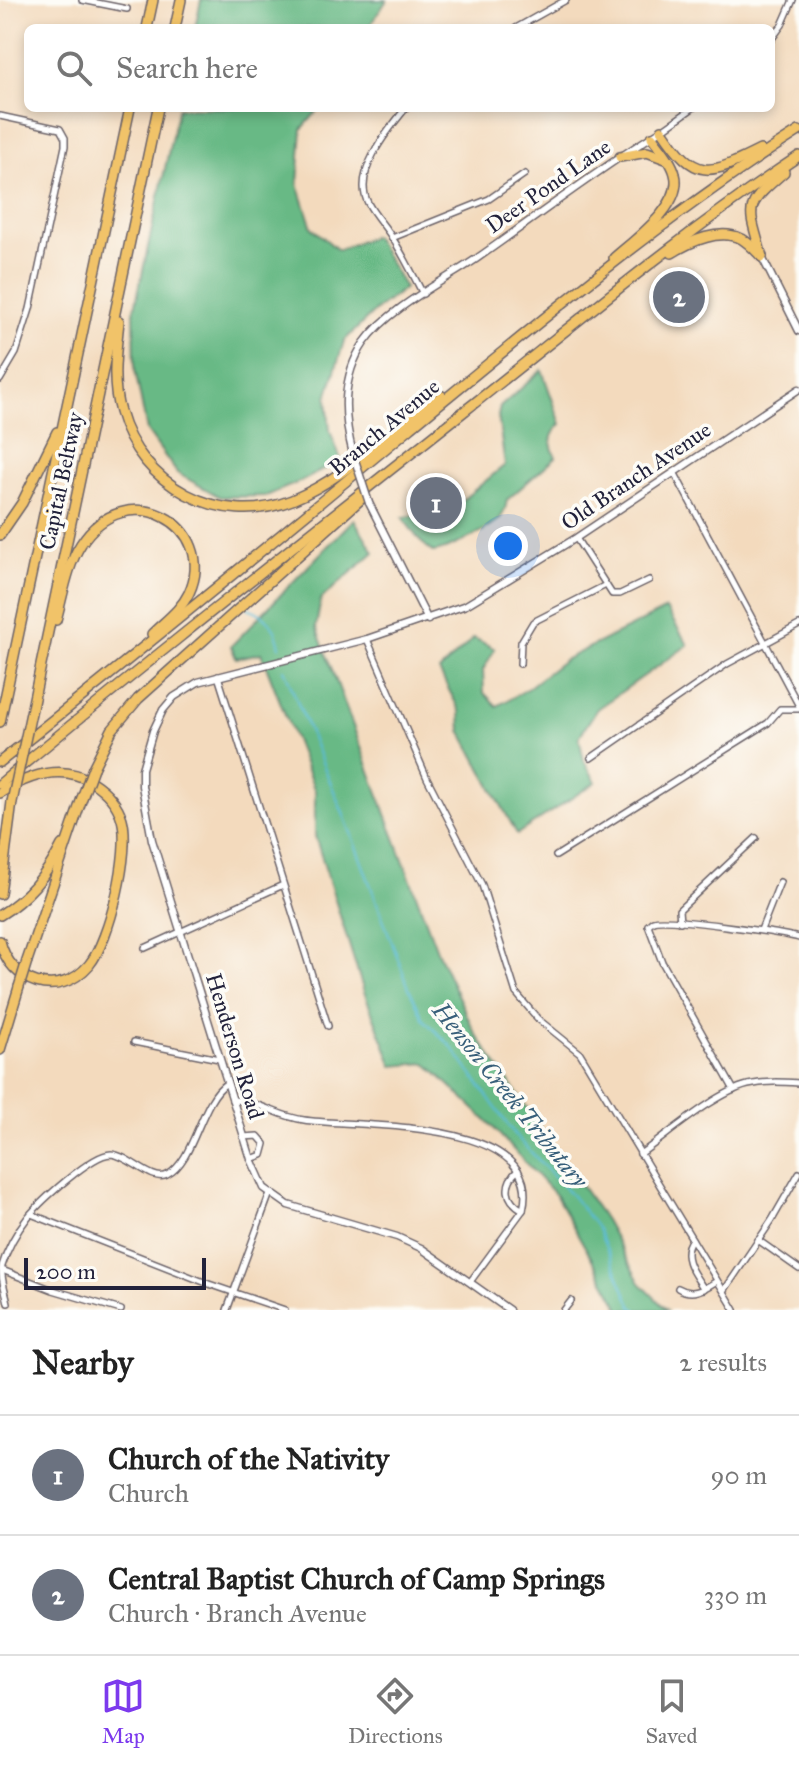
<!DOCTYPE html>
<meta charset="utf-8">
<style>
:root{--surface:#fff;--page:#f6f6f6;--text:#222;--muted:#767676;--line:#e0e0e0;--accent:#7c3aed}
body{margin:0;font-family:"IM FELL Great Primer",serif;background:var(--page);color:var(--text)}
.scale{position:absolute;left:24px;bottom:20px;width:182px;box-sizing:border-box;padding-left:8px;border:4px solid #22223b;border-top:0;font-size:22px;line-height:28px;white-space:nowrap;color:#22223b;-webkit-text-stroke:6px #fdfcf7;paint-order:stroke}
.you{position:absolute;left:508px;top:546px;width:28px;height:28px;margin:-20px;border:6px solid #fff;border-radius:50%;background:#1a73e8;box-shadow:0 0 0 12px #1a73e833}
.badge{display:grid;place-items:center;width:52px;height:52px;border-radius:50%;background:var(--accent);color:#fff;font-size:26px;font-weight:700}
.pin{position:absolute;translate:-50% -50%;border:4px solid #fff;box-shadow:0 2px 8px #0006}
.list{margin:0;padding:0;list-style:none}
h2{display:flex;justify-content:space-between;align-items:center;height:104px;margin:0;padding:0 32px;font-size:34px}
h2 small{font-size:26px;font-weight:400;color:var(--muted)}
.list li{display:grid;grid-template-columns:52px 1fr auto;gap:24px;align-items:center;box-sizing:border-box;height:120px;padding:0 32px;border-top:2px solid var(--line)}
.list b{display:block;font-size:30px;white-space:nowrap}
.list p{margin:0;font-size:26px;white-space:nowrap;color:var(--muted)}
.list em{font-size:26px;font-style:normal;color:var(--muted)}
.icon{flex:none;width:44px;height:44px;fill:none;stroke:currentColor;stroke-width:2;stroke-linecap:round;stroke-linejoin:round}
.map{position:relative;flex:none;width:799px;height:1310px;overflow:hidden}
.search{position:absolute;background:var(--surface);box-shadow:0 4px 12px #0003;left:24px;right:24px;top:24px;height:88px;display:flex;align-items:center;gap:20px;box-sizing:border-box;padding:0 28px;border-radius:12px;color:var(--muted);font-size:30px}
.sheet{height:344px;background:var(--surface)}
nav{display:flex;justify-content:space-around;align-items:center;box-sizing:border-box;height:112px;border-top:2px solid var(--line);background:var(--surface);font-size:22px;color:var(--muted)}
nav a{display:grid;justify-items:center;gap:4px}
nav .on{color:var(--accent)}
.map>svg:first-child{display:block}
</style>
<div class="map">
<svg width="799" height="1310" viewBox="0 0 799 1310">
<rect width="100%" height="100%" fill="#fdfcf7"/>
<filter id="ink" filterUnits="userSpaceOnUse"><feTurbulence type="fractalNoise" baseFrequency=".0125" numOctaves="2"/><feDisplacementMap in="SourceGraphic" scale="16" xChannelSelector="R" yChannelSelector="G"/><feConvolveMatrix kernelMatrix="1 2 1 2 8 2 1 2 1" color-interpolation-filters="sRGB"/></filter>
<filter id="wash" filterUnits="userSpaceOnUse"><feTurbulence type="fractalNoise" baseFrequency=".006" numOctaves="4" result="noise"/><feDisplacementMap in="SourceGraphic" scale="32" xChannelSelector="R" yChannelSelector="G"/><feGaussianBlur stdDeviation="1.8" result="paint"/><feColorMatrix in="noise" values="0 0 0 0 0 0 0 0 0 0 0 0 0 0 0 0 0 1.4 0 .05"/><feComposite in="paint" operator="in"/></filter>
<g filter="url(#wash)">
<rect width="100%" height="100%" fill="#f3dabd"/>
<g fill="#68b985" stroke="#456e60" stroke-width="2">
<path d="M201,0H387L368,28H195Z"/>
<path d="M178,108H320L302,129L298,184L312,228L338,250L374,236L405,288L377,309L344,341L327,398L330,431L341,460L304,480L266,496L220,497L177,473L147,431L135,370L134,312Z"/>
<path d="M542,370L561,424C549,435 549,443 556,457L507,500C506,508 503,517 496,522C485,531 446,551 433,552L420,541L403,518L421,513L436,517L455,506L505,465L498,416L500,407Z"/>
<path d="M354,519L374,552L321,599L316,627L438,953L475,1033L605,1220L640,1283L667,1310H621L556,1196L490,1124L426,1063L393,1066L363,989L315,836V791L261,653L236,658L231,646Z"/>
<path d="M666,609L688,645L597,709L579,737L584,761L596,782L517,834L461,731L460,711L439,671L474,638L495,649L483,670L484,693L497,706L524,691L564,660Z"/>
</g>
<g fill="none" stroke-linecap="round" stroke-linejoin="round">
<g stroke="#5abbd8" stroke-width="2">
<path d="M248,608C268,615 276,626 280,647"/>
<path d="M284,669L349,828L409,988L424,1020L451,1046L516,1136L573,1197L598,1229L632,1307L637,1310"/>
</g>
</g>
</g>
<g filter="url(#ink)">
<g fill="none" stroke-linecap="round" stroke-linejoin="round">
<g stroke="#6b6268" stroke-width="8">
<g id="minor">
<path d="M82,0L127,9"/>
<path d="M516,28L566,0"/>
<path d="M771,40L782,25L793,0"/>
<path d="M406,108C388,130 352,173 368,203C374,215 385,226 393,239C404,256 413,275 423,294"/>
<path d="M0,116L60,129L65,138V146L30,309L16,353L0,380"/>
<path d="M662,130L693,108"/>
<path d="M392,238L489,199L525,174"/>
<path d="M674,472L799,706"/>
<path d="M576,538L612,594H620L649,580"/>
<path d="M367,639L427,778L482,885L516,993L538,1019L580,1053L735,1310"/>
<path d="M520,664L521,642L533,622L606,585"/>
<path d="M218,676L328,1026"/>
<path d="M591,758L727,664L799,625"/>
<path d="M556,856L768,723L780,709H799"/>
<path d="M680,922L679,910L756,838"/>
<path d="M761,930L780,882"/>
<path d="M145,948L283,885"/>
<path d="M134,1042L219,1059"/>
<path d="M734,1090L662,962L648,925C650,924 651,922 653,921C664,916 782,933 799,938"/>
<path d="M232,1100C257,1100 279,1117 304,1120C357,1128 546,1116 523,1210L470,1282"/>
<path d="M243,1137L258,1136L265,1144L262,1155L251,1159"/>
<path d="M640,1154C669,1134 715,1093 748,1085C765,1081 782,1082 799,1083"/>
<path d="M518,1170C503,1184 505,1200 523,1210"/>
<path d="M31,1214L209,1284L285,1310"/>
<path d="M692,1239C679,1256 694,1274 704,1289"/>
<path d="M758,1240L799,1269"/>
<path d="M2,1270L53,1290L121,1310"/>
<path d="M678,1288C693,1297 704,1289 717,1281"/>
<path d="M724,1291L772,1220L799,1173"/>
<path d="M8,1303C6,1292 0,1277 2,1266C7,1249 17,1231 28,1217C40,1202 92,1154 111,1154C129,1155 152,1183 167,1175C195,1161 200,1100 227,1083"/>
<path d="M227,1310L270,1193"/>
<path d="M564,1310L571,1301"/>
</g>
</g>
<g stroke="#6b6268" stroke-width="9">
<g id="tertiary">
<path d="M762,257L799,331"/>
<path d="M353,454C343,416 341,377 364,343C388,309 442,282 476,259C538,216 598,169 662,130"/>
<path d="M369,503L428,620"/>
<path d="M509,1310L421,1248L397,1237L288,1205L264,1188L251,1159L152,840L142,786V769L153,731L163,710L174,697L198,682L367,639L466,605L576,538L799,389"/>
</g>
</g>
<g stroke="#6b6268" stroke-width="12">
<g id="motorway">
<path d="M147,28L153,0"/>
<path d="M175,28L181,0"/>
<path d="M662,130C696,181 708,176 760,150"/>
<path d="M620,157L647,152L666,159"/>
<path d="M672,253C691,241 720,228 742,239C749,243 756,251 762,257"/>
<path d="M762,257C749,206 741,209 784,172"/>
<path d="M614,258C634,240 684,205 675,174C672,161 660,148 652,137"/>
<path d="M119,321C116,351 111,382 120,412C140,485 220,529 292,500C348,477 392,429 442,396"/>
<path d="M0,535L22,503L57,432"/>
<path d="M56,620C63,595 67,566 81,544C126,474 220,525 189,593C181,610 165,621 152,634"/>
<path d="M32,708L158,108"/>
<path d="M0,722L130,108"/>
<path d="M0,762C138,653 274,541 409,429C533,327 663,217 799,131"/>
<path d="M93,768L112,730L138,699L360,500"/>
<path d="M0,784C153,656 311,533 467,409C576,323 683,233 799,156"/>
<path d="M0,793C27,776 62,763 92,782C106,791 117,802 122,819C131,850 110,940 89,965C58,1001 10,983 0,941"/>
<path d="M0,894L12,802"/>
<path d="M0,915C28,898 47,875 62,845"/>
<path d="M27,961L82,798"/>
<path d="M0,1050L19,987"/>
</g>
</g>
<use href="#minor" stroke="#fff" stroke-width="5"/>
<use href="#tertiary" stroke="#fff" stroke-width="6"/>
<use href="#motorway" stroke="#f1c369" stroke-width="9"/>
<g stroke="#6b6268" stroke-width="9" stroke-linecap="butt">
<path id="tertiary-bridge" d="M353,454L369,503"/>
</g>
<g stroke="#6b6268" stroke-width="12" stroke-linecap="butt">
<g id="motorway-bridge">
<path d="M82,798L93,768"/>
<path d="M12,802L32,708"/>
<path d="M19,987L27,961"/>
</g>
</g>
<use href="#tertiary-bridge" stroke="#fff" stroke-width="6"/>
<use href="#motorway-bridge" stroke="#f1c369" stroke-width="9"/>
</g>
</g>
<g text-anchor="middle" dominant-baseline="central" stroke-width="7" stroke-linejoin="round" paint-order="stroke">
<g font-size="22" fill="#22223b" stroke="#fdfcf7">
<text transform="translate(548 186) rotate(-35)">Deer Pond Lane</text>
<text transform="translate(384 427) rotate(-40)">Branch Avenue</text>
<text transform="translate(636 476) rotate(-34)">Old Branch Avenue</text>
<text transform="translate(61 481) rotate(-78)">Capital Beltway</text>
<text transform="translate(235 1046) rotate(73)">Henderson Road</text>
</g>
<g font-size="24" font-style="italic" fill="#385f7a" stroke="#fdfcf7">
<text transform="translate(510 1095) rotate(51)">Henson Creek Tributary</text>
</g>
</g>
</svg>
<div class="scale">200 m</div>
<div class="you"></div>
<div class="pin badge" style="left:436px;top:503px;background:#6b7280">1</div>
<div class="pin badge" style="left:679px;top:297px;background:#6b7280">2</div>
<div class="search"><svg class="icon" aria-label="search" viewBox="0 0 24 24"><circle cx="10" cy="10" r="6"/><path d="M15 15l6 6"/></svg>Search here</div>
</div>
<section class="sheet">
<h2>Nearby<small>2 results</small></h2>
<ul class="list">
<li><span class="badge" style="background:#6b7280">1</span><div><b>Church of the Nativity</b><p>Church</p></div><em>90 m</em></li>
<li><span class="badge" style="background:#6b7280">2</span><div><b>Central Baptist Church of Camp Springs</b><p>Church · Branch Avenue</p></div><em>330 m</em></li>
</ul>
</section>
<nav>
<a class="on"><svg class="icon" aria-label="map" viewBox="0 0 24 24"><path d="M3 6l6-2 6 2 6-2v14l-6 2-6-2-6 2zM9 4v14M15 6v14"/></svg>Map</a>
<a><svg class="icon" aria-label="directions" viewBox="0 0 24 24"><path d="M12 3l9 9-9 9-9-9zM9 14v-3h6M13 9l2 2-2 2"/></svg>Directions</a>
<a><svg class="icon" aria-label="saved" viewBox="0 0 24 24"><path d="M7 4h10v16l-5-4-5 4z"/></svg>Saved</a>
</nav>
